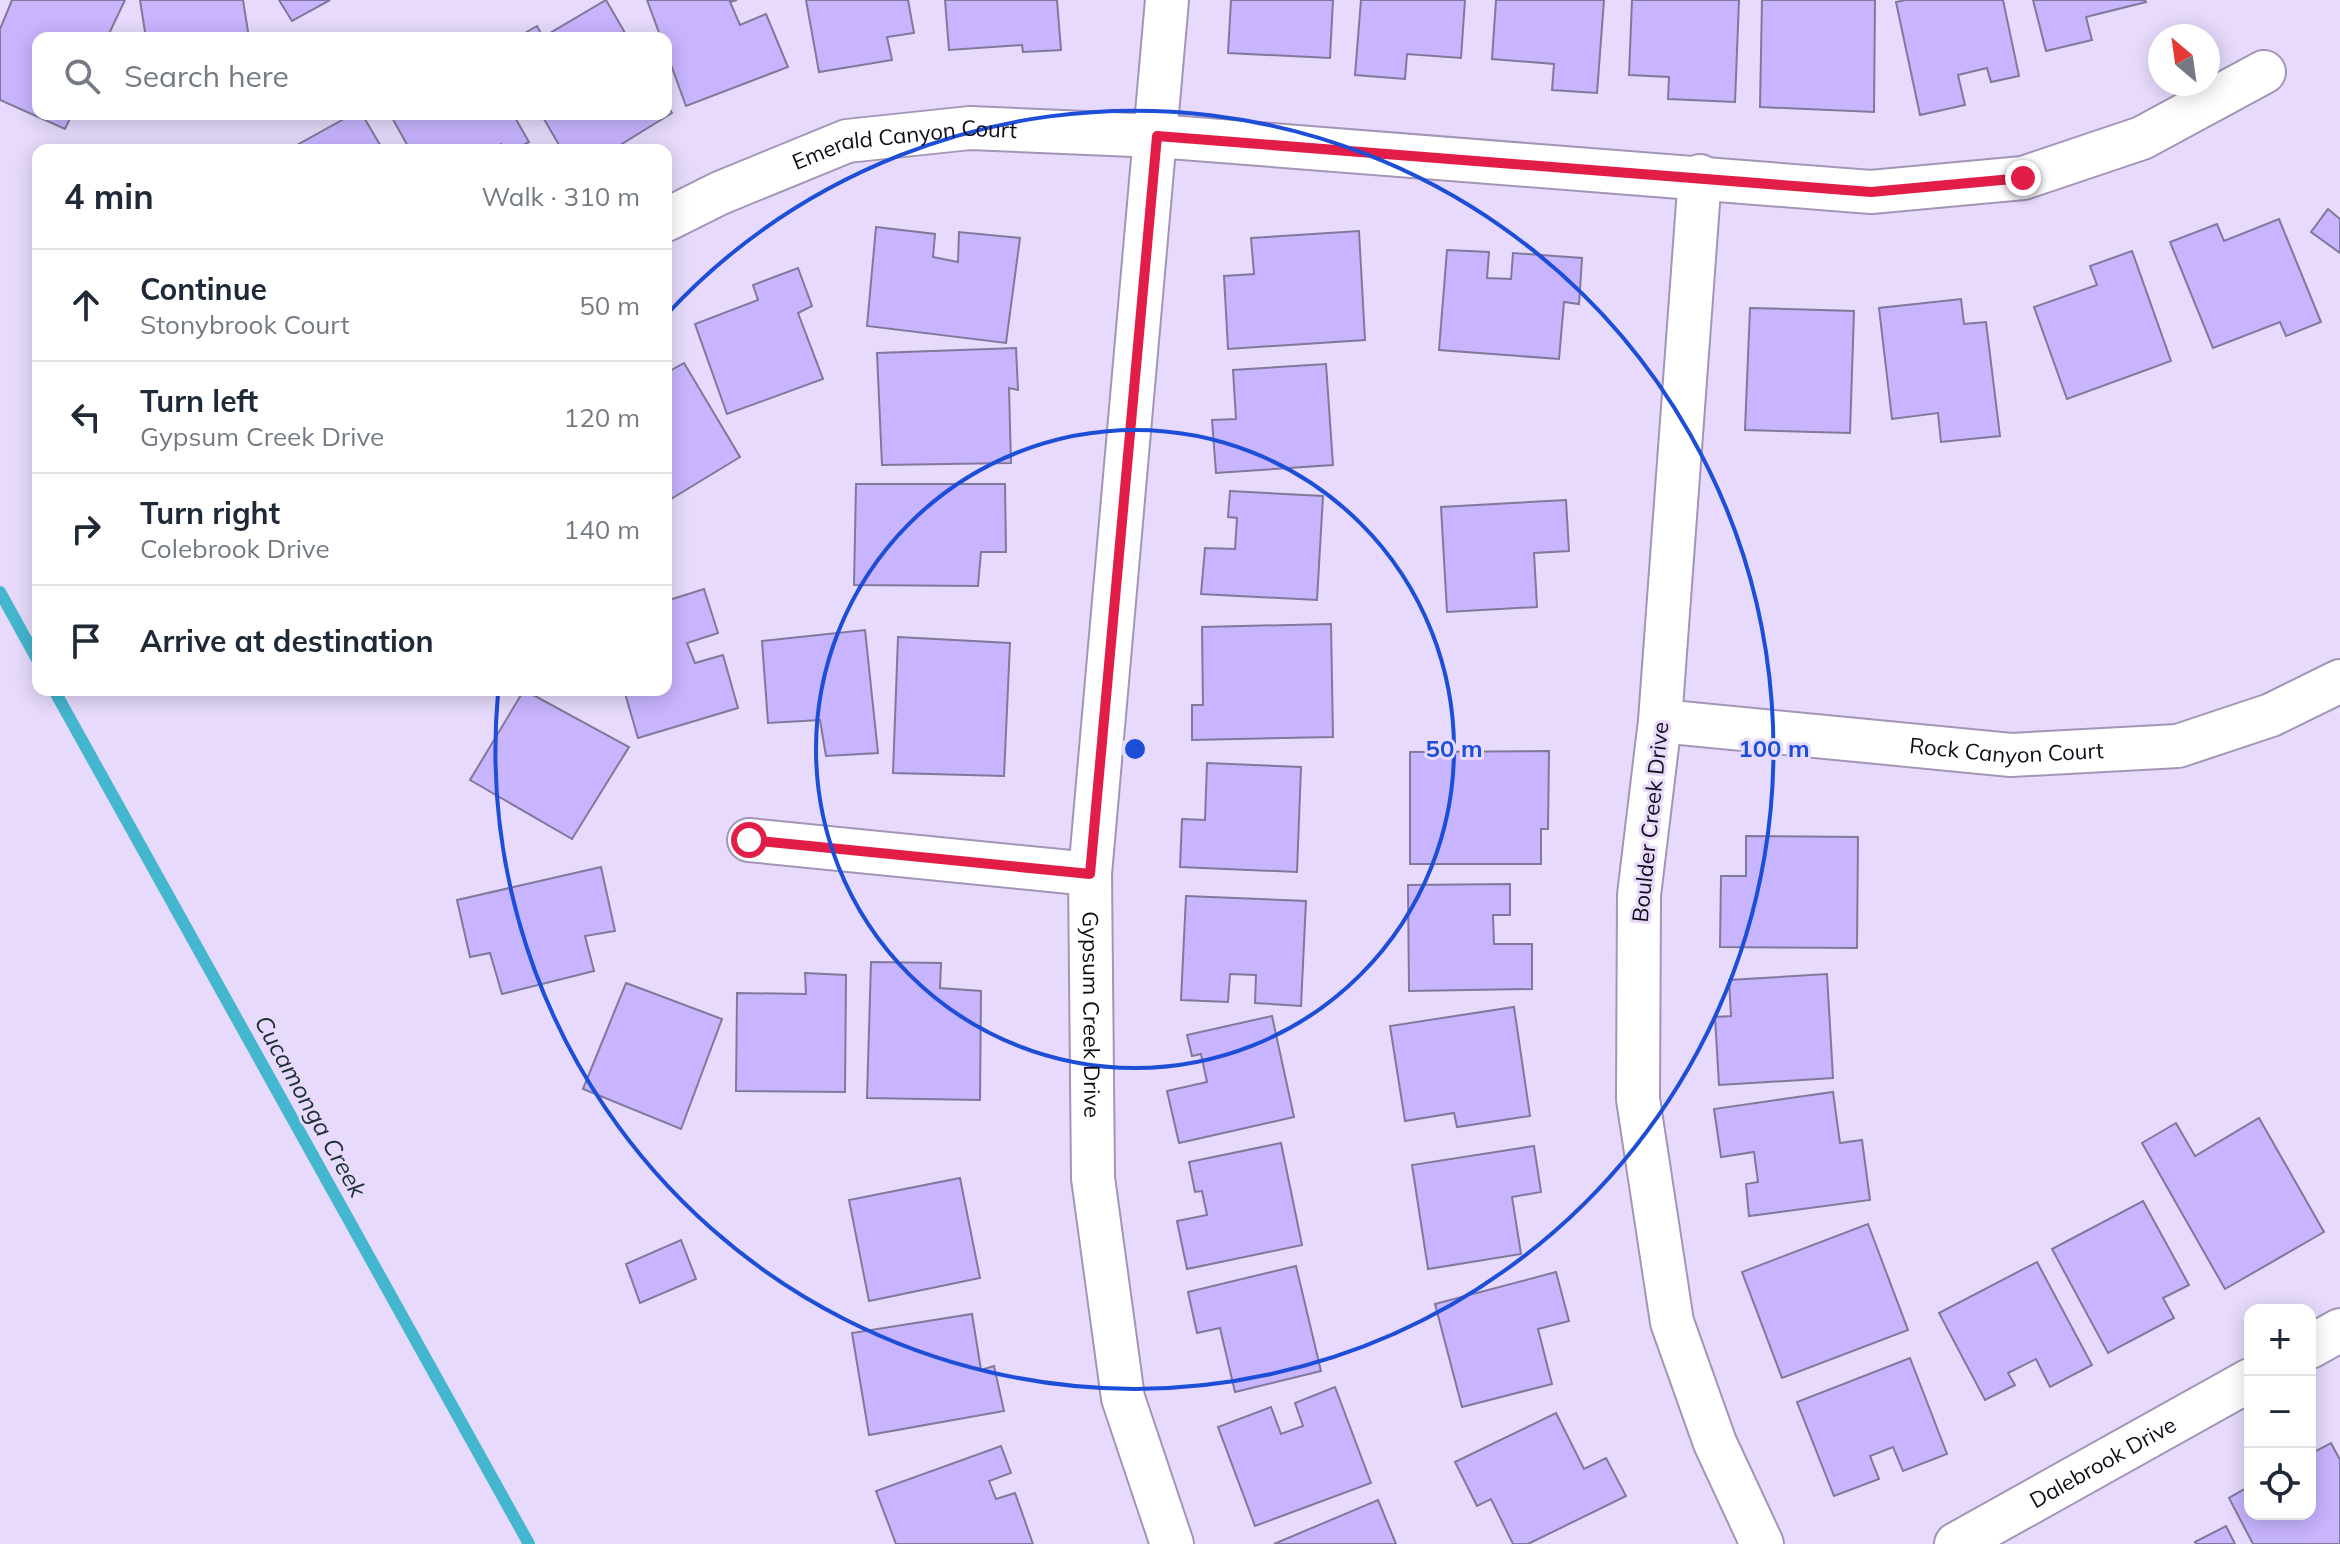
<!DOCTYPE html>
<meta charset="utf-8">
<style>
:root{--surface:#fff;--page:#f2f2f3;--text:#1f2937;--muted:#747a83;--line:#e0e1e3}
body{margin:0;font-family:Mulish,sans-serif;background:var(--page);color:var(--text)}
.controls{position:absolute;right:24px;bottom:24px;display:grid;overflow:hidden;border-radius:16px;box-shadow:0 4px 20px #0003}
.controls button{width:72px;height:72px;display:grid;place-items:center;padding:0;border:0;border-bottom:2px solid var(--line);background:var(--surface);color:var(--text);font:40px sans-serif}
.compass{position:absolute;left:2148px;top:24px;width:72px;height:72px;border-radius:50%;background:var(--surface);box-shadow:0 4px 20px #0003;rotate:331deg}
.stop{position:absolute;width:24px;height:24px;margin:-18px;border:6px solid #e11d48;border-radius:50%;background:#fff}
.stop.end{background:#e11d48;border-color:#fff;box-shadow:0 2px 8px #0008}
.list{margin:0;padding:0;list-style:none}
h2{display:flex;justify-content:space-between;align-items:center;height:104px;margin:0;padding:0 32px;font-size:34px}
h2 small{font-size:26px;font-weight:400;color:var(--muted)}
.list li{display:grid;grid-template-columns:52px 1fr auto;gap:24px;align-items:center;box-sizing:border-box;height:112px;padding:0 32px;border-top:2px solid var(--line)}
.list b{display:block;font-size:30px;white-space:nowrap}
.list p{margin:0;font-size:26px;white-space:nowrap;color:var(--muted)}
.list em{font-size:26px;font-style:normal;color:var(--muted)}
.icon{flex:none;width:44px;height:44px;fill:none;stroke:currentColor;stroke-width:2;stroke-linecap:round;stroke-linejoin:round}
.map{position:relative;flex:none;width:2340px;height:1544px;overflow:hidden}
.search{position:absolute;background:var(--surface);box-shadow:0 4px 20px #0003;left:32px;top:32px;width:640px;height:88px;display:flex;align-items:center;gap:20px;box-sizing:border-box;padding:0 28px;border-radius:16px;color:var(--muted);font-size:30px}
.panel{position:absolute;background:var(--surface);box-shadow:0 4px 20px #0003;left:32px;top:144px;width:640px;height:552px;border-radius:16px}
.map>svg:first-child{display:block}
</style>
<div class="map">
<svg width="2340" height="1544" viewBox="0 0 2340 1544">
<rect width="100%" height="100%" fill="#e7dafc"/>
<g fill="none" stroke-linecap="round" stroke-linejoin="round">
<g stroke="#44b6ce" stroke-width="12">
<path d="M0,592L38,661"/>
<path d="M54,690L529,1544"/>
</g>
</g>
<g fill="#c8b4ff" stroke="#817999" stroke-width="2">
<path d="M12,0H125L107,38H38V114H72L65,129L0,100V29Z"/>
<path d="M140,0H243L249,38H146Z"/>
<path d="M279,0H330L292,21Z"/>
<path d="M606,0L628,38H516L537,26L543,37Z"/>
<path d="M647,0H737L730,2L740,25L766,14L788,67L686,106L666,51V38H661Z"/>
<path d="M806,0H908L914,33L887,37L892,60L819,72Z"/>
<path d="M945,0H1057L1061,50L1023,52L1022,45L949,50Z"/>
<path d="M1231,0H1333L1330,58L1228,53Z"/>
<path d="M1361,0H1465L1461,58L1407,54L1405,79L1355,75Z"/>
<path d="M1496,0H1604L1597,93L1552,90L1554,64L1492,59Z"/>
<path d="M1632,0H1739L1735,102L1668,99L1669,77L1629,75Z"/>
<path d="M1762,0H1875L1874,112L1760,107Z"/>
<path d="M1906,0H2003L2019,76L1991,82L1987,68L1958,75L1965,105L1920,115L1896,2Z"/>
<path d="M2033,0H2145L2146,2L2086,17L2092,40L2046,51Z"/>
<path d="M666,103L672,113L612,150H562L541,114H666Z"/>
<path d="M353,114H362L383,150H288Z"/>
<path d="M390,114H513L529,142L514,150H504L501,144L489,150H410Z"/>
<path d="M2328,209L2340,219V253L2311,232Z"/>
<path d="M2279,219L2321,322L2286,336L2280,322L2213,348L2170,242L2217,224L2224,241Z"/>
<path d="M876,227L935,234L933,257L958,262L959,232L1020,238L1006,343L867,326Z"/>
<path d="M1359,231L1365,340L1228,349L1224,276L1254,274L1251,238Z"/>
<path d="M1447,250L1489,252L1487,278L1511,279L1513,253L1582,258L1579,304L1564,302L1559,359L1439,350Z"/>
<path d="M2132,251L2171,361L2067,399L2034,307L2097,285L2090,266Z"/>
<path d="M798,268L812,306L798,313L823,379L727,414L695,324L758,300L753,285Z"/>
<path d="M1961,299L1964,324L1986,322L2000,436L1941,442L1938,413L1892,419L1879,308Z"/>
<path d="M1750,308L1854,311L1850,433L1745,430Z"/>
<path d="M1016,348L1018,390L1009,388L1011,463L882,465L877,353Z"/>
<path d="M684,363L740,457L666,502V373Z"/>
<path d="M1326,364L1333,465L1216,473L1212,420L1236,419L1233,370Z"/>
<path d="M856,484H1005L1006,552H981L978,586L854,585Z"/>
<path d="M1230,491L1323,496L1317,600L1201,594L1205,548L1235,549L1237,518L1228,517Z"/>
<path d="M1566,500L1569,551L1534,553L1537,607L1447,612L1441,507Z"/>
<path d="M704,589L718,633L687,643L695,663L723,655L738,708L638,738L624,690H666V601Z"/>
<path d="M1331,624L1333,737L1192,740V705H1203L1202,627Z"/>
<path d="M865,630L878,753L826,756L820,720L768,723L762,641Z"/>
<path d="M898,637L1010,643L1004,776L893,773Z"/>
<path d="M524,690L629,747L572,839L470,780Z"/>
<path d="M1549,751L1548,829H1541V864H1410V752Z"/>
<path d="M1207,763L1301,767L1297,872L1180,867L1182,819L1205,820Z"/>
<path d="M1746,836L1858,837L1857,948L1720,947L1721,876H1746Z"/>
<path d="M601,867L615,931L585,936L594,971L502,994L490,953L470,957L457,900Z"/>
<path d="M1510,884V915H1493L1494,944H1532V989L1409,991L1408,885Z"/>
<path d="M1186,896L1306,901L1301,1006L1255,1003L1256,975L1230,974L1228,1002L1181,1000Z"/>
<path d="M871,962L941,963L940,988L981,991L980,1100L867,1098Z"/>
<path d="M805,973L846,975L845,1092L736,1091L737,993L806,994Z"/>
<path d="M1827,974L1833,1078L1719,1085L1715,1017L1731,1016L1729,980Z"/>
<path d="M626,983L722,1019L681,1129L583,1089Z"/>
<path d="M1514,1007L1530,1116L1457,1127L1454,1113L1405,1121L1390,1026Z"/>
<path d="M1272,1016L1294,1117L1179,1143L1167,1091L1207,1082L1201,1054L1192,1056L1187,1035Z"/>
<path d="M1833,1092L1840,1143L1862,1140L1870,1200L1749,1216L1746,1184L1758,1182L1754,1152L1721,1157L1714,1109Z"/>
<path d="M2259,1118L2324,1232L2225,1289L2142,1143L2176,1123L2195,1156Z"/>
<path d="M1281,1143L1302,1245L1187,1269L1177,1221L1207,1215L1202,1191L1195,1192L1189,1162Z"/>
<path d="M1534,1146L1541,1192L1512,1197L1521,1254L1428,1269L1412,1165Z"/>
<path d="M960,1178L980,1278L869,1301L849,1200Z"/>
<path d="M2143,1201L2189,1285L2163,1298L2174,1318L2108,1353L2052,1249Z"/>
<path d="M1868,1224L1908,1330L1782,1378L1742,1272Z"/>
<path d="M681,1240L696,1279L640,1303L626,1264Z"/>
<path d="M2037,1262L2092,1365L2050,1387L2036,1359L2008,1373L2015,1385L1985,1400L1939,1313Z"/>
<path d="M1296,1266L1321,1371L1235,1392L1220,1328L1197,1333L1188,1292Z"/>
<path d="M1556,1272L1569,1321L1538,1329L1552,1384L1462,1407L1435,1304Z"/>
<path d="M972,1314L981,1370L994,1366L1004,1411L869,1435L852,1333Z"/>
<path d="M1910,1358L1947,1454L1903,1471L1893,1447L1870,1456L1879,1479L1834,1496L1797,1402Z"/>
<path d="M1335,1387L1371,1483L1255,1526L1218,1427L1271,1407L1281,1434L1303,1426L1295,1403Z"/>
<path d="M1556,1413L1584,1469L1606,1458L1626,1496L1528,1544H1513L1491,1499L1477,1506L1455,1462Z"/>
<path d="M2331,1443L2340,1460V1544H2253L2229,1498L2250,1486V1514H2310V1454Z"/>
<path d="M1001,1446L1011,1473L989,1481L996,1499L1015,1493L1033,1544H896L876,1491Z"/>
<path d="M1378,1500L1396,1544H1274Z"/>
<path d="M2226,1526L2235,1544H2196L2195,1542Z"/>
</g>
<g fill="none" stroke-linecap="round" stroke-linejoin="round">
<g stroke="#a295b6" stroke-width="46">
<g id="street">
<path id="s1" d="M1167,0L1090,874L1093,1178L1123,1398L1172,1544"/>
<path d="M1700,176L1660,721L1639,895L1638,1099L1672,1322L1715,1443L1762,1544"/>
<path id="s2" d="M666,220L720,193L847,141L970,128L1157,136L1871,192L2023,178L2142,138L2264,72"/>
<path id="s3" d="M1660,721L2011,755L2178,746L2271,715L2340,681"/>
<path d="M749,840L1090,874"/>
<path d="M2310,1347L2340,1330"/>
<path id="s4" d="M1956,1544L2250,1380"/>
</g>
</g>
<use href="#street" stroke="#fff" stroke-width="42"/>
</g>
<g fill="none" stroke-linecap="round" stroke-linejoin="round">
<path stroke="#e11d48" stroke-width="10" d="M749,840L1090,874L1157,136L1871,192L2023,178"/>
</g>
<g fill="none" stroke="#1d4ed8" stroke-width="4">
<circle cx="1135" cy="749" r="319"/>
<path d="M668 313A639 639 0 1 1 498 693"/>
</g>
<g text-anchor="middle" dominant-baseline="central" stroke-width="6" stroke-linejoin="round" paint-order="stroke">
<g font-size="22" fill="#120d19" stroke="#e7dafc">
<text stroke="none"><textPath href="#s2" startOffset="254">Emerald Canyon Court</textPath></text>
<text stroke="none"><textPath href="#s3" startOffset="348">Rock Canyon Court</textPath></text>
<text transform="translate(1650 822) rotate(-84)">Boulder Creek Drive</text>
<text stroke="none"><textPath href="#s1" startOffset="1018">Gypsum Creek Drive</textPath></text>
<text stroke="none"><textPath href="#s4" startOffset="168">Dalebrook Drive</textPath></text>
</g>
<g font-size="24" font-style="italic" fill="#1c3034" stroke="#e7dafc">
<text transform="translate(311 1106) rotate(61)">Cucamonga Creek</text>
</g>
</g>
<circle cx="1135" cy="749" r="12" fill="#1d4ed8" stroke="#e7dafc" stroke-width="4"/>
<g font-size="24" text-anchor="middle" font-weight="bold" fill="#1d4ed8" stroke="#e7dafc" stroke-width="6" stroke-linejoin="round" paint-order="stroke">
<text x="1454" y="757">50 m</text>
<text x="1774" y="757">100 m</text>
</g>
</svg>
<div class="controls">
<button>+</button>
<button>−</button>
<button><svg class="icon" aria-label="locate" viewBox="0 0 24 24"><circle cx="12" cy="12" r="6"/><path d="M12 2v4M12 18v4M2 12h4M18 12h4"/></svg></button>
</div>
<svg class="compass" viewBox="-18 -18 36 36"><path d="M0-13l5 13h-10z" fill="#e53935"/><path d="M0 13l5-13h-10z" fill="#747a83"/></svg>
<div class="stop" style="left:749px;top:840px"></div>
<div class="stop end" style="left:2023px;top:178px"></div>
<div class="search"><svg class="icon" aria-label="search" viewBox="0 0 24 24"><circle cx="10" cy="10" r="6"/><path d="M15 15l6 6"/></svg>Search here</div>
<section class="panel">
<h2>4 min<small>Walk · 310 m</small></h2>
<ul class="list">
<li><svg class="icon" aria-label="ahead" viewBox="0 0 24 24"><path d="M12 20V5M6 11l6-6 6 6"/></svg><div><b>Continue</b><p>Stonybrook Court</p></div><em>50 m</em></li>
<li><svg class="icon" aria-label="left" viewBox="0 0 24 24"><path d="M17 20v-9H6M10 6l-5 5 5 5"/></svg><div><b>Turn left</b><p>Gypsum Creek Drive</p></div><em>120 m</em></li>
<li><svg class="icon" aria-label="right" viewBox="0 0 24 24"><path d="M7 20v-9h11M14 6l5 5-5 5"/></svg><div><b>Turn right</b><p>Colebrook Drive</p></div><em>140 m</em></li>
<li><svg class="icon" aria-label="arrive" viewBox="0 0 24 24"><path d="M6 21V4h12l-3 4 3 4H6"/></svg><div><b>Arrive at destination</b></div></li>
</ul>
</section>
</div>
